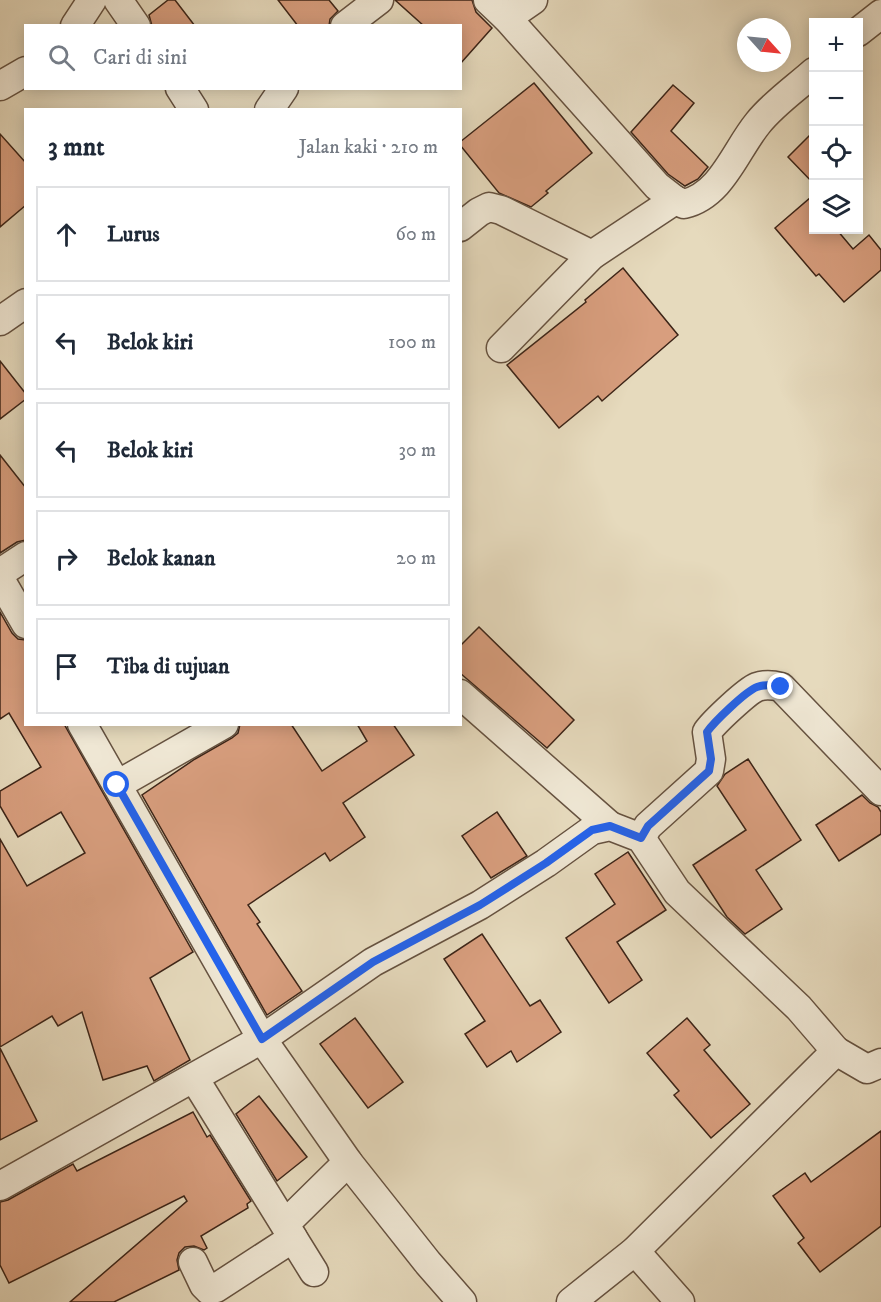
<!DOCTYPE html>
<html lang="id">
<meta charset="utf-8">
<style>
:root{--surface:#fff;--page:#f2f2f3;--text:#1f2937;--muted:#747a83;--line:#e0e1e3}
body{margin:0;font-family:"IM FELL DW Pica",serif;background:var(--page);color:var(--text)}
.controls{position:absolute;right:18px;top:18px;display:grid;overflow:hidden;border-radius:0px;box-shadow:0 3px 15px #0003}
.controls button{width:54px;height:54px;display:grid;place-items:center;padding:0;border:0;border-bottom:2px solid var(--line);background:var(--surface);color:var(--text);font:30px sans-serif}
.compass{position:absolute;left:737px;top:18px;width:54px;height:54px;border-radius:50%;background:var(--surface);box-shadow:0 3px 15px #0003;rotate:117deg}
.stop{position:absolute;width:18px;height:18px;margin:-14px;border:4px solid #2563eb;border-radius:50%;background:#fff}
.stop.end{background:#2563eb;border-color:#fff;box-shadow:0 2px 6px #0008}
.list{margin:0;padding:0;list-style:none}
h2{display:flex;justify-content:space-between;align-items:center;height:78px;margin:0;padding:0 24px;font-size:26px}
h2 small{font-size:20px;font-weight:400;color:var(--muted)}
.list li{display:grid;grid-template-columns:39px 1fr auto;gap:18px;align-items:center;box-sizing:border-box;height:96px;margin:0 12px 12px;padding:0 12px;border:2px solid var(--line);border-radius:0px}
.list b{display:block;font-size:22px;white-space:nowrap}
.list em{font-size:20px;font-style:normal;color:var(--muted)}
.icon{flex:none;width:33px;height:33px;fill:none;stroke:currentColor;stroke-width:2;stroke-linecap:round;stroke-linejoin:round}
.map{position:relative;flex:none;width:881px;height:1302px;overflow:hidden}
.search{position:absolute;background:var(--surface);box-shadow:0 3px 15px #0003;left:24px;top:24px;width:438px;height:66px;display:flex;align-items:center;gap:15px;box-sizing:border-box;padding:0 21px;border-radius:0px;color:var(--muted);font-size:22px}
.panel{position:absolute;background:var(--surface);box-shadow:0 3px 15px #0003;left:24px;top:108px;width:438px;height:618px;border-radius:0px}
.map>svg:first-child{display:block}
</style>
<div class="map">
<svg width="881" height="1302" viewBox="0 0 881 1302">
<rect width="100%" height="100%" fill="#e6dabd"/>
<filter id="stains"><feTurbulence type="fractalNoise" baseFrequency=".00333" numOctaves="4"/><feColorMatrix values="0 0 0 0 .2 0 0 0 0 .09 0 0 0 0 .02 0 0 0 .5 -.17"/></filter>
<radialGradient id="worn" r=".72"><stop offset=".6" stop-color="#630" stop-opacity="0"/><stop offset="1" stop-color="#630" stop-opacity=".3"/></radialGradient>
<g fill="#d89e7e" stroke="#3c2417" stroke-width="1.5">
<path d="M168,0H175L195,26H152L149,15Z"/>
<path d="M278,0H329L338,11L330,19L329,26H298Z"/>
<path d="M395,0H472L476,12L492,28L460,64V26H424Z"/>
<path d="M534,83L592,153L546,191L548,193L531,207L499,193L460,145V142Z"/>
<path d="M673,85L694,103L671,131L708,167L698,179L685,186L668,174L631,132Z"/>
<path d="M813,132V183L788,157Z"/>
<path d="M0,134L26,163V205L0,227Z"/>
<path d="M810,198L813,203V230H837L853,249L869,235L881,250V270L844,302L819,274L816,276L775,228Z"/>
<path d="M623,268L678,335L602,401L598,396L559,428L507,365L586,302L585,300Z"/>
<path d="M0,361L26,394V399L0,419Z"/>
<path d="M0,455L26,488V540L17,542L0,553Z"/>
<path d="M0,612L12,633L18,639L26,640V724H64L193,952L150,978L190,1060L154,1081L147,1066L103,1080L82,1012L58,1026L52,1016L0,1047V839L27,886L85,853L61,812L18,837L0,806V791L41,767L9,713L0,719Z"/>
<path d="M479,627L574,720L547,748L460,673V646Z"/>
<path d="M240,724H291L322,771L367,741L357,724H393L414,755L343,803L365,837L330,861L325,853L248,905L260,922L257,924L302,991L267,1015L142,795L195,759L232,738L238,733Z"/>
<path d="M748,759L801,840L756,870L782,909L745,934L727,917L693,865L746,830L717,786L725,774Z"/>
<path d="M862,795L870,803L878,807L881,812V834L839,861L816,825Z"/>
<path d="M497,812L527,856L491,878L462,836Z"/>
<path d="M628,852L666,910L617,942L642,980L609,1003L566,938L615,904L595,874Z"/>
<path d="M482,934L530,1006L540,1000L561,1032L517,1062L511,1051L487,1067L465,1034L485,1021L444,959Z"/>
<path d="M355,1018L403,1082L368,1108L320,1044Z"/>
<path d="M687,1018L710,1045L704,1050L750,1104L711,1138L674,1095L679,1091L647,1053Z"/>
<path d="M0,1048L37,1121L0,1140Z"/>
<path d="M259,1096L307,1157L277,1181L236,1114Z"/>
<path d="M193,1112L207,1137L210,1135L251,1201L247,1204L248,1208L201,1236L207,1248L204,1250L194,1246L185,1247L179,1253L177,1260L179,1270L114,1302H70L187,1201L184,1196L9,1283L0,1265V1202L8,1200L73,1164L77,1171Z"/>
<path d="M881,1131V1226L820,1272L798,1243L804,1238L773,1196L805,1173L811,1182Z"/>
</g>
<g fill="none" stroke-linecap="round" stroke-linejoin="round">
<g stroke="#665240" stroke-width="31">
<g id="minor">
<path d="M118,0L136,26"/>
<path d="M488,0L507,18L657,186L675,200L684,204C722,195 735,151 758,123C773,104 796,88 814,72"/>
<path d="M507,18L533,0"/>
<path d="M75,26L92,0"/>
<path d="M345,26L379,0"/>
<path d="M858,32L881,14"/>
<path d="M0,86L26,71"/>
<path d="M180,88L194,110"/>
<path d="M269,110L284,88"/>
<path d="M460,227L479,212L489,207L501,210L592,255"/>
<path d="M0,321L26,303"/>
<path d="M501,348L592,255L675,200"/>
<path d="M0,573L26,556"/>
<path d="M0,579L26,624"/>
<path d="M460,694L610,826"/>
<path d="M82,724L262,1039L348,1162L428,1263L462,1302"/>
<path d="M117,785L224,724"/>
<path d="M641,838L648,826L709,771L711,759L707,732C714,722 747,691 757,687C765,684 773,685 781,687L881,791"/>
<path d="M194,1078L314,1272"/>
<path d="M0,1186L262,1039L373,962L480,905L546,863L592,830L610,826L641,838L677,892L799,1008L836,1051"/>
<path d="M285,1224L348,1162"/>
<path d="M635,1251L680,1302"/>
<path d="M193,1262L204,1285L209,1290L216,1288L293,1238"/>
<path d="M571,1302L635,1251L836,1051L867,1069L881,1063"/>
</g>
</g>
<use href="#minor" stroke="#efe7d4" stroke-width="28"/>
</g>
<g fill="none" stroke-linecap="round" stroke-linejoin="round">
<path stroke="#2563eb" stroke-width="8" d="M117,785L262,1039L373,962L480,905L546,863L592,830L610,826L641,838L648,826L709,771L711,759L707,732C714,722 746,691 757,687C765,684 773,685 781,687"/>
</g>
<rect width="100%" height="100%" filter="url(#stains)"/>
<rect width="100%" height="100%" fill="url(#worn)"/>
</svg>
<div class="controls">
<button>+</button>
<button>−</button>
<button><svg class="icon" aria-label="locate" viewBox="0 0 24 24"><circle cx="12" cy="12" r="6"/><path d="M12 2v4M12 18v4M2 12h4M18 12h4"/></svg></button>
<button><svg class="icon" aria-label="layers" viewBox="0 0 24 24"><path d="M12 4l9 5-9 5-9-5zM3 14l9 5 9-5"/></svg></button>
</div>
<svg class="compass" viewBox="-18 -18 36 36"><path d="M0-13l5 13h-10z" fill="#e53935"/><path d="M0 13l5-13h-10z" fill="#747a83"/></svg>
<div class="stop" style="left:117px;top:785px"></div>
<div class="stop end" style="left:781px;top:687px"></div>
<div class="search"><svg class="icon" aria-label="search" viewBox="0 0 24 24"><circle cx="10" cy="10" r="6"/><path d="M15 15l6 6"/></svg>Cari di sini</div>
<section class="panel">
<h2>3 mnt<small>Jalan kaki · 210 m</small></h2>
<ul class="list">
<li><svg class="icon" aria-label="ahead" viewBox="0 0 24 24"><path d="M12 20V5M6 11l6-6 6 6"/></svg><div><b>Lurus</b></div><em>60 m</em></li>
<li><svg class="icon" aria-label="left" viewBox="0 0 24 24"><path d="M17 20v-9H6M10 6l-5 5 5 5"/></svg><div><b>Belok kiri</b></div><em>100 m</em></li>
<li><svg class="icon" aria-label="left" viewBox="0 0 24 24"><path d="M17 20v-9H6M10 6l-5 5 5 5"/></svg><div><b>Belok kiri</b></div><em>30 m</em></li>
<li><svg class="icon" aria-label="right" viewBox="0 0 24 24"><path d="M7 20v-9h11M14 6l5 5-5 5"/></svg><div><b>Belok kanan</b></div><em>20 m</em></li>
<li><svg class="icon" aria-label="arrive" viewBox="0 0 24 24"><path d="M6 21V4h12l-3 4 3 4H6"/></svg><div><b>Tiba di tujuan</b></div></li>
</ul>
</section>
</div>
